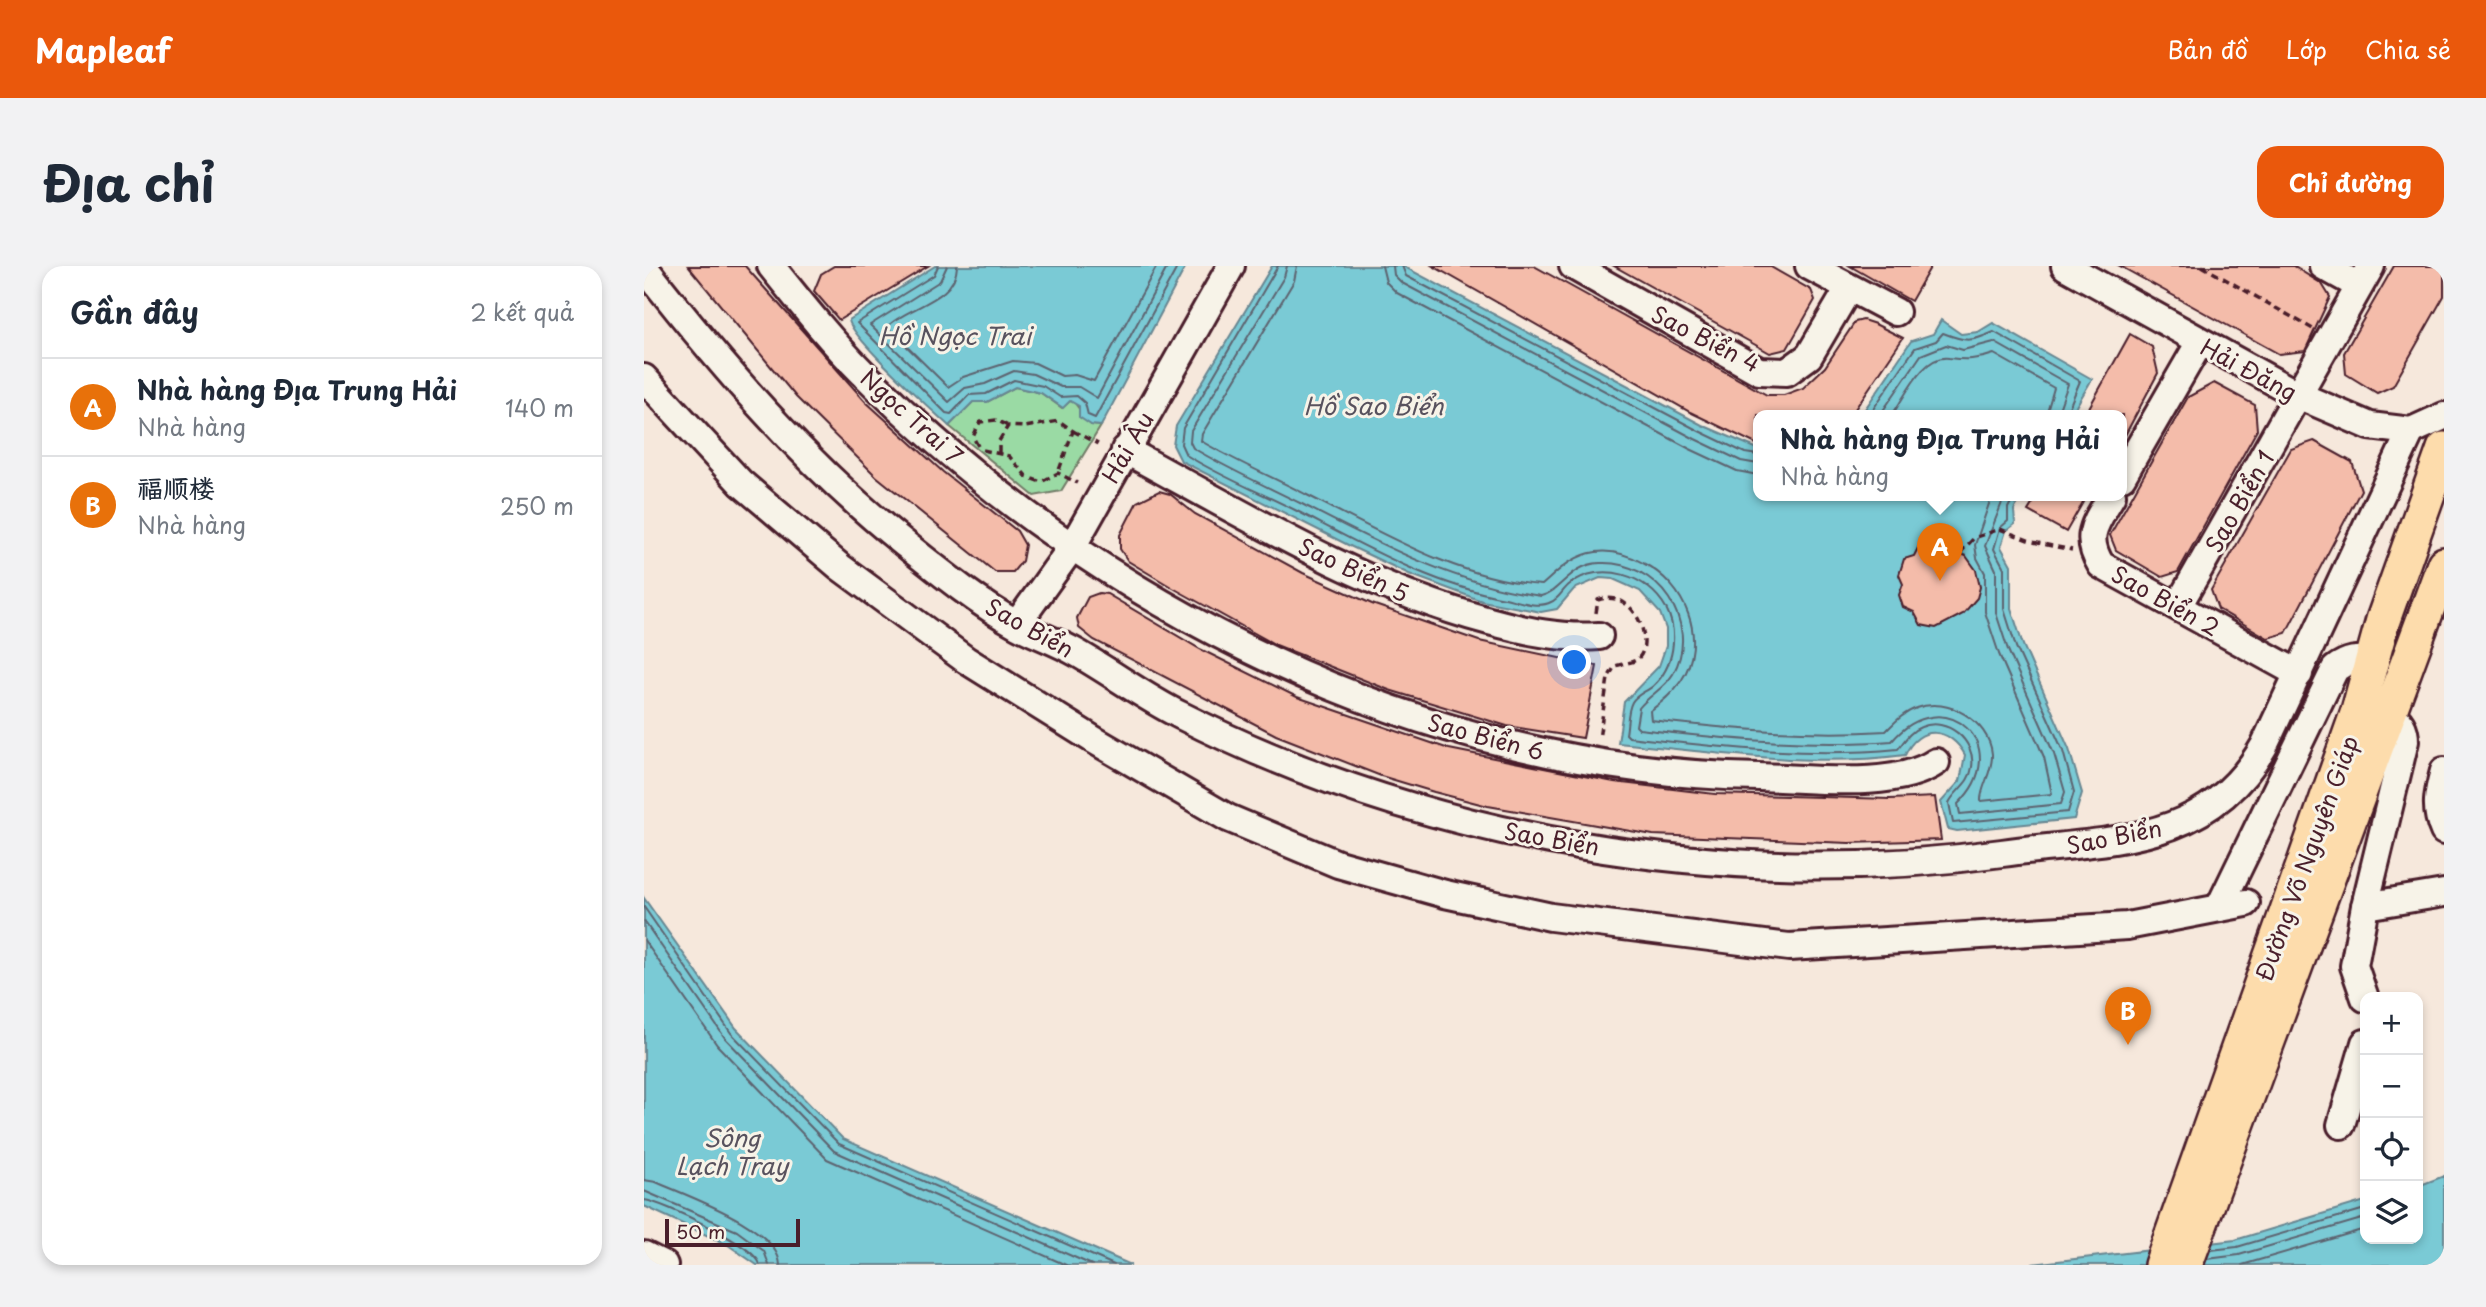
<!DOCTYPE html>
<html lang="vi">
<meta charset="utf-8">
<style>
:root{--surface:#fff;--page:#f2f2f3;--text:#1f2937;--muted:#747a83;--line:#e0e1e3;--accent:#ea580c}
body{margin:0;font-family:"Playpen Sans","LXGW WenKai TC",sans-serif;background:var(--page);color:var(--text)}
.controls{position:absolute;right:21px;bottom:21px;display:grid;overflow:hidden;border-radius:14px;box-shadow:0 4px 10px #0003}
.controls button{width:63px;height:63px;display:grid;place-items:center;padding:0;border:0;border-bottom:2px solid var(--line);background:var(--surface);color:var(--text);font:35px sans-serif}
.scale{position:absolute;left:21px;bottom:18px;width:135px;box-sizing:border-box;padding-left:7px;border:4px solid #4a1f2b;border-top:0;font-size:19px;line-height:24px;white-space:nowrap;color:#4a1f2b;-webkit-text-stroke:5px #f7f3e8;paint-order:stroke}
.you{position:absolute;left:931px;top:397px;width:24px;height:24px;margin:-18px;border:5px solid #fff;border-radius:50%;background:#1a73e8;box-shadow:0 0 0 10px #1a73e833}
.badge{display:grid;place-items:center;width:46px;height:46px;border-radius:50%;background:var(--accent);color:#fff;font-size:23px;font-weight:700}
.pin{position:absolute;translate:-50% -58px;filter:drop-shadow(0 2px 4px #0008)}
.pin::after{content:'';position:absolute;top:37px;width:24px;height:21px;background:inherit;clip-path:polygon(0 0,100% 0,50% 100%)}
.popup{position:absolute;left:1109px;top:144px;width:374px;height:91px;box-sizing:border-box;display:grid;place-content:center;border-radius:14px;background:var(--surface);filter:drop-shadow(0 2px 5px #0005);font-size:23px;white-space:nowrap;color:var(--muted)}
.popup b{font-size:26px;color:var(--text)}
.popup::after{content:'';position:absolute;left:50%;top:100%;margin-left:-14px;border:14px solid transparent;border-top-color:var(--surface)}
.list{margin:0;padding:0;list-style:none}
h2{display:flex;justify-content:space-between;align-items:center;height:91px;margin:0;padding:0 28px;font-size:30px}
h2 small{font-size:23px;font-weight:400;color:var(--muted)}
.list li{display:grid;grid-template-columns:46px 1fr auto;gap:21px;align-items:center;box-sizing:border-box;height:98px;padding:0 28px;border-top:2px solid var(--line)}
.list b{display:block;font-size:26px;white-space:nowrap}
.list p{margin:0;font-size:23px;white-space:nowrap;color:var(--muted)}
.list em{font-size:23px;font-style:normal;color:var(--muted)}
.icon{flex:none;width:38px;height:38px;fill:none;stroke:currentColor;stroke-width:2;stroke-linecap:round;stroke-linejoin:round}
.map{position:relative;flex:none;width:1800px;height:999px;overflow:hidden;border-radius:21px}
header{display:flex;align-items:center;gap:42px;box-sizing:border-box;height:98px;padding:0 35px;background:var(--accent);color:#fff}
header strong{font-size:33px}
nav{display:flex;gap:38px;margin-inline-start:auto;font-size:24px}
.intro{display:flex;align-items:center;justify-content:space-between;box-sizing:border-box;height:168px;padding:0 42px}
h1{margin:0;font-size:49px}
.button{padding:18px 32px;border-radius:21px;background:var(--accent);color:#fff;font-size:24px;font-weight:700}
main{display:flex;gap:42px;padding:0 42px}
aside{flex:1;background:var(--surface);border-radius:21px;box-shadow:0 4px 10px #0003}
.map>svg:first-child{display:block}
</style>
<header>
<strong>Mapleaf</strong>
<nav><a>Bản đồ</a><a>Lớp</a><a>Chia sẻ</a></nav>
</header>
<div class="intro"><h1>Địa chỉ</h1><a class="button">Chỉ đường</a></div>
<main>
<aside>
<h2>Gần đây<small>2 kết quả</small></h2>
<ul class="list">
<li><span class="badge" style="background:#e8710a">A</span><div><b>Nhà hàng Địa Trung Hải</b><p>Nhà hàng</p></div><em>140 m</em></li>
<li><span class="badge" style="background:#e8710a">B</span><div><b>福顺楼</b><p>Nhà hàng</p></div><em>250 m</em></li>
</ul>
</aside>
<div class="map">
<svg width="1800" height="999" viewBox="0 0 1800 999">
<rect width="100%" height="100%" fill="#f6e8dc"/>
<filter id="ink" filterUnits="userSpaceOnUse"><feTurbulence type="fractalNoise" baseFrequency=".0143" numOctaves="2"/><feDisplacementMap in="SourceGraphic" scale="14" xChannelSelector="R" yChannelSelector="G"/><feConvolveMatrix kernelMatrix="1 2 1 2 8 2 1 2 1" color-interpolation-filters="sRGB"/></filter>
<g filter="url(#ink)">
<path fill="#9adaa4" stroke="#727c68" stroke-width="2" d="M371,121L397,127L418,142L426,135L430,136L447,159L457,160L417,225L390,230L305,160L329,136H343Z"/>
<g fill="#7acad5" stroke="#678691" stroke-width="2">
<path d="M291,0H542L457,160L447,159L435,151V140L426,135L419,142L397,127L371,121L343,136H329L305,160C287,143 207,72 205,54Z"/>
<path d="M628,0H759L1058,159L1114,183V229H1379L1370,244L1371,258L1362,265L1357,281L1367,299V342L1379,379L1425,483L1438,527L1430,553L1313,565L1304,563L1297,536L1316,515L1321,489C1306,461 1275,458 1261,489C1166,502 1068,486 974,477L980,436L1015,400L1022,380V363L1016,347L996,325L969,313L956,312L930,323L913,343L897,346L838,335L765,308L708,281L537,195L529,179L532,160Z"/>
<path d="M1297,54L1317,68L1334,66L1349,57L1448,113L1427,149H1217L1267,75L1289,68Z"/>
<path d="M0,632L92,762L199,873L487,999H113L84,979L0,940Z"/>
<path d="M1800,910V999H1380L1591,974L1721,935V973H1774V920Z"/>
</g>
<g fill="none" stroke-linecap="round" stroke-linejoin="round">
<g stroke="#5d636f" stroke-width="2">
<path d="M294,0L290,9L213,57L302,147L307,148L325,129L342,128L370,114L399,120L416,131L433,130L441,137L444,149L451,152L534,0"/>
<path d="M303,0L296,15L226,59L305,136L321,122L341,118L370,105L389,108L417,121H435L453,132L524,0"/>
<path d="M313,0C312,35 263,40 243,61L304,121L319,111L369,95L391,97L418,110L431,109L450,115L513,0"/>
<path d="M634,0L539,162L537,178L542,189C576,210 615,226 651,244C717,278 787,319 861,332C874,335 894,343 907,336C915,333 919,323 926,318C957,294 1004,309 1022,342C1035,367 1030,401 1009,420C1002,426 993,428 988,436C983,445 984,458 982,468L985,471C1074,481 1165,492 1254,483C1261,474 1266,465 1277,461C1303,450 1332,475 1328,501C1326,518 1311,524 1305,537L1309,557L1424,546L1430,526L1419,485L1372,381L1360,343V302L1350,283L1356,262L1364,255V242L1371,229"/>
<path d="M643,0L640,11L547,165L546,176L549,182C584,203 622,220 658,238C734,277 812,319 897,330C917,326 926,298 956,297C1013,294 1058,357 1029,408C1020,423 1005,429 995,442L992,460L995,463C1079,473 1163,481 1248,475C1300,413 1373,481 1314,538L1316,548L1417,538L1421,526L1410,488L1364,384L1352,347V304L1341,280L1361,229"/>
<path d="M653,0L650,15L558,168L557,175C591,195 628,211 663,229C735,265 815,314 898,319C915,304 929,289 952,286C968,284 985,289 999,297C1041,318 1065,373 1037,415C1028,428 1018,436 1006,445L1007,454C1085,463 1163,470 1242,465C1251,456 1260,446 1273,442C1303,430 1345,455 1348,488C1349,506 1336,522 1337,535L1408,528L1400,491L1355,388L1341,346V307L1333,292L1331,279L1348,229"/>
<path d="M738,0L742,16L753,27L1046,183L1093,205L1114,209"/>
<path d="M749,0L750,9L758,17L1051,173L1097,195L1114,198"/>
<path d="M758,0L762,10L1055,165L1101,187L1114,189"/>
<path d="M1225,149L1271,82L1292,75L1299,67C1322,76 1327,76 1350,66L1436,115L1422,149"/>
<path d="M1236,149L1277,89L1302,79L1319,84L1350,76L1424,118L1413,149"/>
<path d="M1248,149C1261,131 1279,88 1305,92C1321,94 1334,94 1350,88L1410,122L1402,149"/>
<path d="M0,641L87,767L195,878L470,999"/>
<path d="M0,655L81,772L190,885L448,999"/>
<path d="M0,674L73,779L183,893L422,999"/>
<path d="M0,914L12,916C43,930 134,961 136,999"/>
<path d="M0,925L93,965L120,985L125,999"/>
<path d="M0,934C19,936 114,981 116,999"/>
<path d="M1567,984L1593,981L1721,943"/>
<path d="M1563,993L1595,989L1721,952"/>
<path d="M1598,999L1721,963"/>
</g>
</g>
<g fill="#f4bcaa" stroke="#4a1f2b" stroke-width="2">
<path d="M44,0H101L221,135L299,206L373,265L381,279L378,295L369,306H351L232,210L152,131Z"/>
<path d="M190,0H284L195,54L170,25L177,8Z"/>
<path d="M789,0H890L1123,129H1140L1159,122L1181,101L1211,56L1219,54L1231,58L1259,72L1207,149H1114V179L1046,146Z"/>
<path d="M970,0H1125L1167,24L1171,34L1143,83L1126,87Z"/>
<path d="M1206,0H1287L1267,35Z"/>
<path d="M1476,0H1649L1678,18L1686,31L1661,85L1635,88Z"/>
<path d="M1750,0H1800V30L1749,120L1733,127L1702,108L1700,87Z"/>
<path d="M1486,68L1508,81L1514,107L1478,175V149H1441Z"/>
<path d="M1570,117L1611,139L1613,164L1534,306L1518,311L1472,284L1466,269L1544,131Z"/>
<path d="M1670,175L1708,196L1717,224L1642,367L1624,372L1574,343L1567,324L1647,183Z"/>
<path d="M515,225L526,228L551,248L659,307L728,338L835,375L953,400L939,472L863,460L745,424L632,379L529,322L484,295L476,283V269L493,236Z"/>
<path d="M1394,229H1443L1422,266L1384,245Z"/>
<path d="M1285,272L1294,273L1306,283L1322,290L1332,304L1336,321L1333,332L1319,348L1292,362L1277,359L1270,346L1259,341L1255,329L1259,318L1255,309L1260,293L1270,290L1277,276Z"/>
<path d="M455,327L463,328L556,383L653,431L805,483L970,516L1071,528L1246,533L1291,531L1297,574L1205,577L1009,569L844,540L790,526L737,510L632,469L450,374L435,362L433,352L444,331Z"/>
</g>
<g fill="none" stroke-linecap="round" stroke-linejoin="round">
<g stroke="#4a1f2b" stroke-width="32">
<g id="minor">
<path d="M127,0C156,36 185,73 218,106C453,342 779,505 1115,511C1164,512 1251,524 1292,496"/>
<path d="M929,0L1115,105L1143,106L1165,90L1205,22"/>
<path d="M1165,0L1252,46"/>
<path d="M1421,0L1656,130L1726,160L1767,165L1800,150"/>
<path d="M1679,0L1715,20"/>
<path d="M0,1C78,101 161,198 261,278C296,306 334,337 374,359C393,369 414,376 433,387C468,407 500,431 536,449C785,575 1083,625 1358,587C1461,573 1562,582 1620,480L1767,165"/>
<path d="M0,112L97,217L196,301L322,394L450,474L584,552L694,598L801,628L907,651L1145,681L1483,660L1602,637"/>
<path d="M481,184C599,248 715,320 845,355C882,365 917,373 955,370"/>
<path d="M1478,211L1556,76"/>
<path d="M1468,229C1452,257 1439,269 1457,299L1655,408"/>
<path d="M1534,340L1727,0"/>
<path d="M373,358L428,281L587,0"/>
<path d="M1800,505C1794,527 1790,543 1800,565"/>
<path d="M1721,640L1800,627"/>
<path d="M1575,642L1691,403C1704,393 1713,393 1729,394"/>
<path d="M1721,732L1710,700L1721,640L1761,475C1761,461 1756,455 1745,446"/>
<path d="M1697,859L1721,777"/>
<path d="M0,989L20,999"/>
</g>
</g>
<g stroke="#4a1f2b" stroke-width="38">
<g id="major">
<path d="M1544,992L1800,298"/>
<path d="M1517,999L1714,445L1739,354L1800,183"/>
</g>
</g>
<g stroke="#4a1f2b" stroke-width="3.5" stroke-dasharray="7 5" stroke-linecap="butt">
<path d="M1558,0L1669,63"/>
<path d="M429,165L454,178"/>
<path d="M334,180L329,171L336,156L352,154L364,160"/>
<path d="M339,184L365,190L383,211L397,216L414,207L433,217"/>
<path d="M355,187V175L364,160L381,161L415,155L429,165L414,207"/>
<path d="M1316,287L1330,272L1356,263L1389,276L1428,284"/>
<path d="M952,347L954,334C993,321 1012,382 992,394C987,397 977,398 971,400L964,412L955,473"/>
</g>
<use href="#minor" stroke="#f7f3e8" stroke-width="26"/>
<use href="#major" stroke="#fddcac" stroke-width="33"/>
</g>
</g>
<g text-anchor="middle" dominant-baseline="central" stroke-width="6" stroke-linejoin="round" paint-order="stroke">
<g font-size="23" fill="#4a1f2b" stroke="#f7f3e8">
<text transform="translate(1062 72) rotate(27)">Sao Biển 4</text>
<text transform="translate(1605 103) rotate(28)">Hải Đăng</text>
<text transform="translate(268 150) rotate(42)">Ngọc Trai 7</text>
<text transform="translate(483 181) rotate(-60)">Hải Âu</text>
<text transform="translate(1595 235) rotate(-60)">Sao Biển 1</text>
<text transform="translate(710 303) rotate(25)">Sao Biển 5</text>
<text transform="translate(1522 334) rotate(29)">Sao Biển 2</text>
<text transform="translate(386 361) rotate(29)">Sao Biển</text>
<text transform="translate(842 470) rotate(15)">Sao Biển 6</text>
<text transform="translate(1470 570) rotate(-11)">Sao Biển</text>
<text transform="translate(908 572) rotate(10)">Sao Biển</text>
<text transform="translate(1662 592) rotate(-70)">Đường Võ Nguyên Giáp</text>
</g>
<g font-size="24" font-style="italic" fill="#58525e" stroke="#f7f3e8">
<text x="311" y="69">Hồ Ngọc Trai</text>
<text x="730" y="139">Hồ Sao Biển</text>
<text x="88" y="871">Sông<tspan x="88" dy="28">Lạch Tray</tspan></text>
</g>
</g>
</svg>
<div class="controls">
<button>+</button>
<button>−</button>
<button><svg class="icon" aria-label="locate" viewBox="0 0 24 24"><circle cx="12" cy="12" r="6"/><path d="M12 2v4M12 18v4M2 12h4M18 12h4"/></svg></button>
<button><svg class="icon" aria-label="layers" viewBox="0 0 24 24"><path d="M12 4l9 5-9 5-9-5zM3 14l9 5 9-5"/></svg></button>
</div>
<div class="scale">50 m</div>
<div class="you"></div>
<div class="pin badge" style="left:1296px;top:315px;background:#e8710a">A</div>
<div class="popup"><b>Nhà hàng Địa Trung Hải</b>Nhà hàng</div>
<div class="pin badge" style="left:1484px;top:779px;background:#e8710a">B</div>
</div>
</main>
